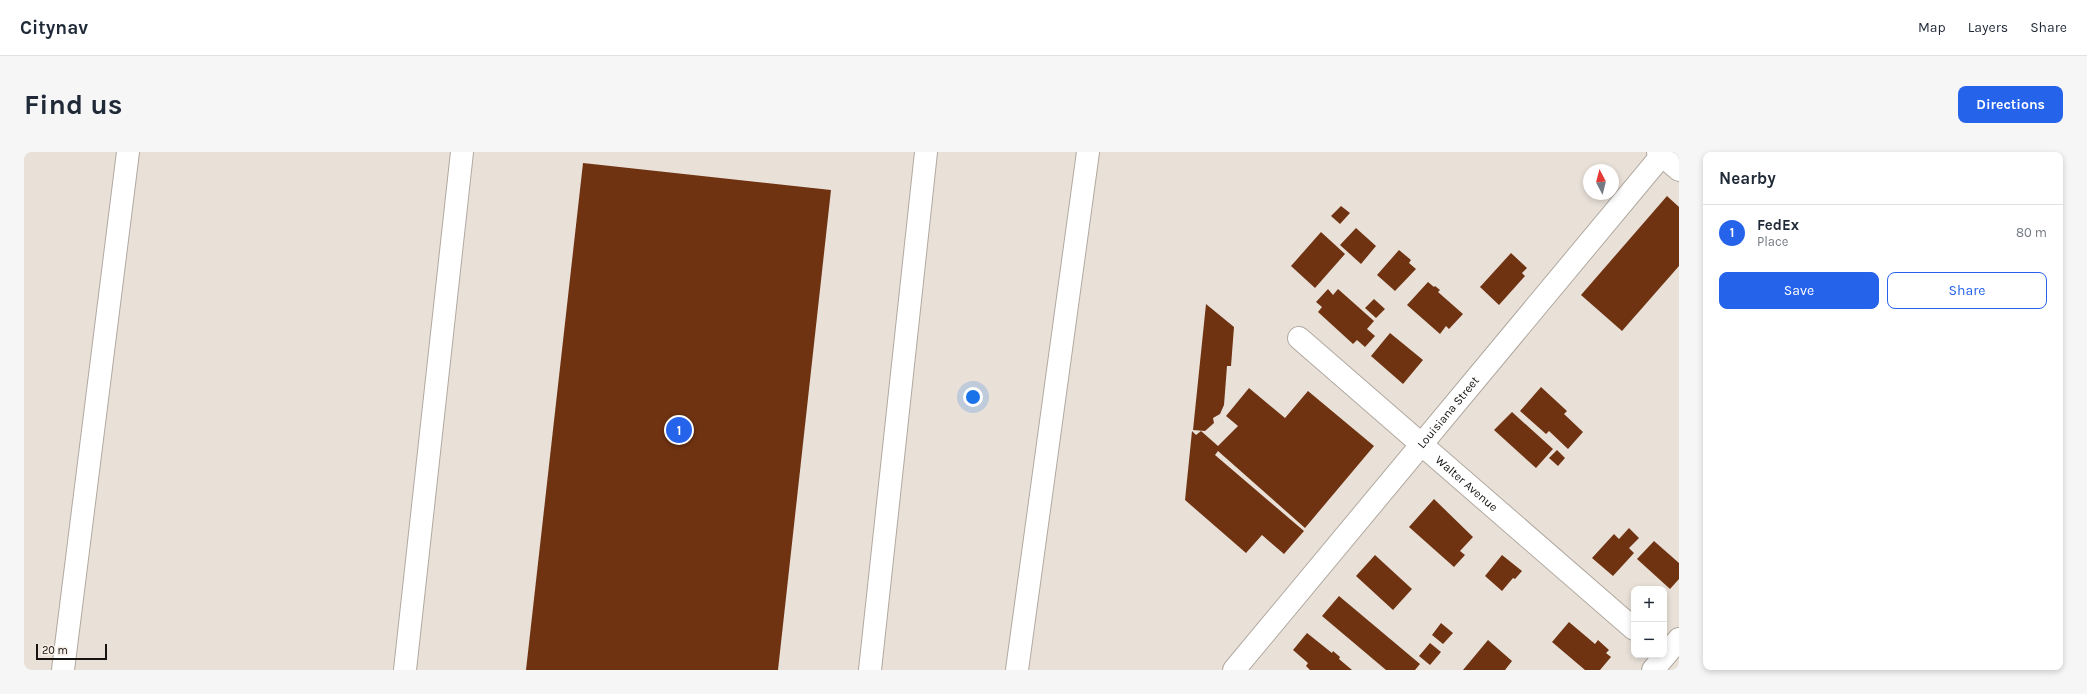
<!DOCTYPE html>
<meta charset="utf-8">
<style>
:root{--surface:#fff;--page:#f6f6f7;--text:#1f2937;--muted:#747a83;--line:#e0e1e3;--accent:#2563eb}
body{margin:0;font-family:Karla,sans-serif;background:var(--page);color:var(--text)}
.controls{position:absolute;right:12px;bottom:12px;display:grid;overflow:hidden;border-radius:8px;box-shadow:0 2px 6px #0003}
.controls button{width:36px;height:36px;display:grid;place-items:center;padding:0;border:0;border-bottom:1px solid var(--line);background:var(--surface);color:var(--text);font:20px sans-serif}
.compass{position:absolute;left:1559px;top:12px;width:36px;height:36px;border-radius:50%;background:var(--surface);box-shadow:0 2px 6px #0003;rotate:353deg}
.scale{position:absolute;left:12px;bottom:10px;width:71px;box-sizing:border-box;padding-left:4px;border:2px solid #161310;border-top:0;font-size:11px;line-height:14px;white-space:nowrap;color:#161310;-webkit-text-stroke:3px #f6eee5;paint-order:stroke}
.you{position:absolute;left:949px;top:245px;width:14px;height:14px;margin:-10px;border:3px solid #fff;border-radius:50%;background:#1a73e8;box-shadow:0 0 0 6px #1a73e833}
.badge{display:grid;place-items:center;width:26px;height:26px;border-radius:50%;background:var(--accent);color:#fff;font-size:13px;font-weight:700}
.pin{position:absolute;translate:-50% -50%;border:2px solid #fff;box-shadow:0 1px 4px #0006}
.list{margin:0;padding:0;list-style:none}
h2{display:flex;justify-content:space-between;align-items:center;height:52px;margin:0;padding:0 16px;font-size:17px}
h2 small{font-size:13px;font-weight:400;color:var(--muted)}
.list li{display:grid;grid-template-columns:26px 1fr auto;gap:12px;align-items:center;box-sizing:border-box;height:56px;padding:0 16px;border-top:1px solid var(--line)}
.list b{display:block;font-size:15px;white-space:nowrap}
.list p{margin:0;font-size:13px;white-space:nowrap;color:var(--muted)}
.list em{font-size:13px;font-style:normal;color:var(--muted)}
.actions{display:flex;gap:8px;padding:12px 16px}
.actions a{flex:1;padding:9px 0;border:1px solid var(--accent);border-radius:8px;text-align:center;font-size:14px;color:var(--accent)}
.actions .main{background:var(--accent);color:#fff}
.map{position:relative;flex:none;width:1655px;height:518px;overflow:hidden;border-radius:8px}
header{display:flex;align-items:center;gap:24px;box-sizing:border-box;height:56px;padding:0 20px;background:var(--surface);border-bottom:1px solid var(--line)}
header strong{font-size:19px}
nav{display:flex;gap:22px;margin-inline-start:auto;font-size:14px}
.intro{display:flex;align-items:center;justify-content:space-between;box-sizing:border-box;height:96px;padding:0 24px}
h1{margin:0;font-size:28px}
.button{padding:10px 18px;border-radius:8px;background:var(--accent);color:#fff;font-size:14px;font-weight:700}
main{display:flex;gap:24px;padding:0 24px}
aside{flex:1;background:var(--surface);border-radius:8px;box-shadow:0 2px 6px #0003}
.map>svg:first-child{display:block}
</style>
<header>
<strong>Citynav</strong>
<nav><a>Map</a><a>Layers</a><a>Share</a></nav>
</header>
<div class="intro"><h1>Find us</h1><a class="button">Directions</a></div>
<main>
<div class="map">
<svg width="1655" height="518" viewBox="0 0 1655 518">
<rect width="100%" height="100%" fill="#e9e1d8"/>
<g fill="#6f3312">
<path d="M559,11L807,38L754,518H502Z"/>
<path d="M1643,44L1655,55V114L1598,179L1557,143Z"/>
<path d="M1317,54L1326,61L1316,72L1307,64Z"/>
<path d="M1332,76L1352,94L1337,112L1316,93Z"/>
<path d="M1297,80L1321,102L1291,136L1267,114Z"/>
<path d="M1375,98L1387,108L1385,111L1392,117L1371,139L1353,123Z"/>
<path d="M1487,101L1503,116L1498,121L1501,124L1475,153L1456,135Z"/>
<path d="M1404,130L1410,135L1411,134L1416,138L1414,140L1439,162L1425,177L1422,174L1416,182L1383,153Z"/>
<path d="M1304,137L1309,143L1314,137L1350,169L1343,177L1351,184L1341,195L1333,188L1329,192L1294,160L1298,155L1292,150Z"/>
<path d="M1350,147L1361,157L1352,166L1341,156Z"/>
<path d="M1182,152L1210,175L1207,214H1203L1200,253L1196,262L1189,266L1190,271L1181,279L1169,278Z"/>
<path d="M1366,181L1399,208L1379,232L1347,204Z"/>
<path d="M1517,235L1543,259L1540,262L1559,280L1544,297L1525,279L1522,282L1496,259Z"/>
<path d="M1225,236L1261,266L1284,239L1350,294L1281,376L1194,299L1191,303L1280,379L1260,402L1238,383L1222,401L1161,348L1168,279L1172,283L1177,279L1194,294L1214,274L1202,264Z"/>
<path d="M1488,260L1529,297L1512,316L1470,278Z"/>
<path d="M1533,298L1541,306L1534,314L1525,306Z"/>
<path d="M1410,347L1449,385L1436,399L1441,403L1430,415L1385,375Z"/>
<path d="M1605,376L1615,386L1605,396L1610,401L1589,424L1568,406L1590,382L1595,387Z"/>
<path d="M1630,389L1655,411V427L1646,437L1613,407Z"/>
<path d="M1351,403L1388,437L1369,458L1332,424Z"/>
<path d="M1478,403L1498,419L1491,427L1489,426L1478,439L1461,424Z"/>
<path d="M1315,444L1396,512L1391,518H1362L1298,464Z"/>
<path d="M1545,470L1571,492L1574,488L1585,498L1582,501L1587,505L1576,518H1561L1528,490Z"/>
<path d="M1417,471L1429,481L1419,492L1408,483Z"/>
<path d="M1283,481L1308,501L1309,499L1316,505L1315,507L1328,518H1286L1282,514L1284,511L1269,498Z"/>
<path d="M1464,488L1488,509L1481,518H1439Z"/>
<path d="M1406,491L1417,500L1406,513L1395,504Z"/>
</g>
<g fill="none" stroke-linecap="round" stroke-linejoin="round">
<g stroke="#b1a9a0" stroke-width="24">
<g id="minor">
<path d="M1634,0L1655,18"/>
<path id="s1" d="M1275,186L1610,477"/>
<path d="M39,518L104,0"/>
<path d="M381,518L438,0"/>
<path d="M846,518L902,0"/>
<path d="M993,518L1064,0"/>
<path id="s2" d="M1210,518L1638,3"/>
<path d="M1629,518L1655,487"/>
</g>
</g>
<use href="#minor" stroke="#fff" stroke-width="22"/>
</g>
<g text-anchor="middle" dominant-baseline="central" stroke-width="4" stroke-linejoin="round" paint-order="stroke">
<g font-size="12" fill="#161310" stroke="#f6eee5">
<text stroke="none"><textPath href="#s2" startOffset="335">Louisiana Street</textPath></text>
<text stroke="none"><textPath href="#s1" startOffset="222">Walter Avenue</textPath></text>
</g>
</g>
</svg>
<div class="controls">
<button>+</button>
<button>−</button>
</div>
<svg class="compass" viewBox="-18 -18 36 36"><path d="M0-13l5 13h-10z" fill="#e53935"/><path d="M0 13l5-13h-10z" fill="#747a83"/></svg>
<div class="scale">20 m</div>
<div class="you"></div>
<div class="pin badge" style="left:655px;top:278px">1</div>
</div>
<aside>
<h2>Nearby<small></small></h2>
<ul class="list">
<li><span class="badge">1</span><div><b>FedEx</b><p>Place</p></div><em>80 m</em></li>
</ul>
<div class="actions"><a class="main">Save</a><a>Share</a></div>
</aside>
</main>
